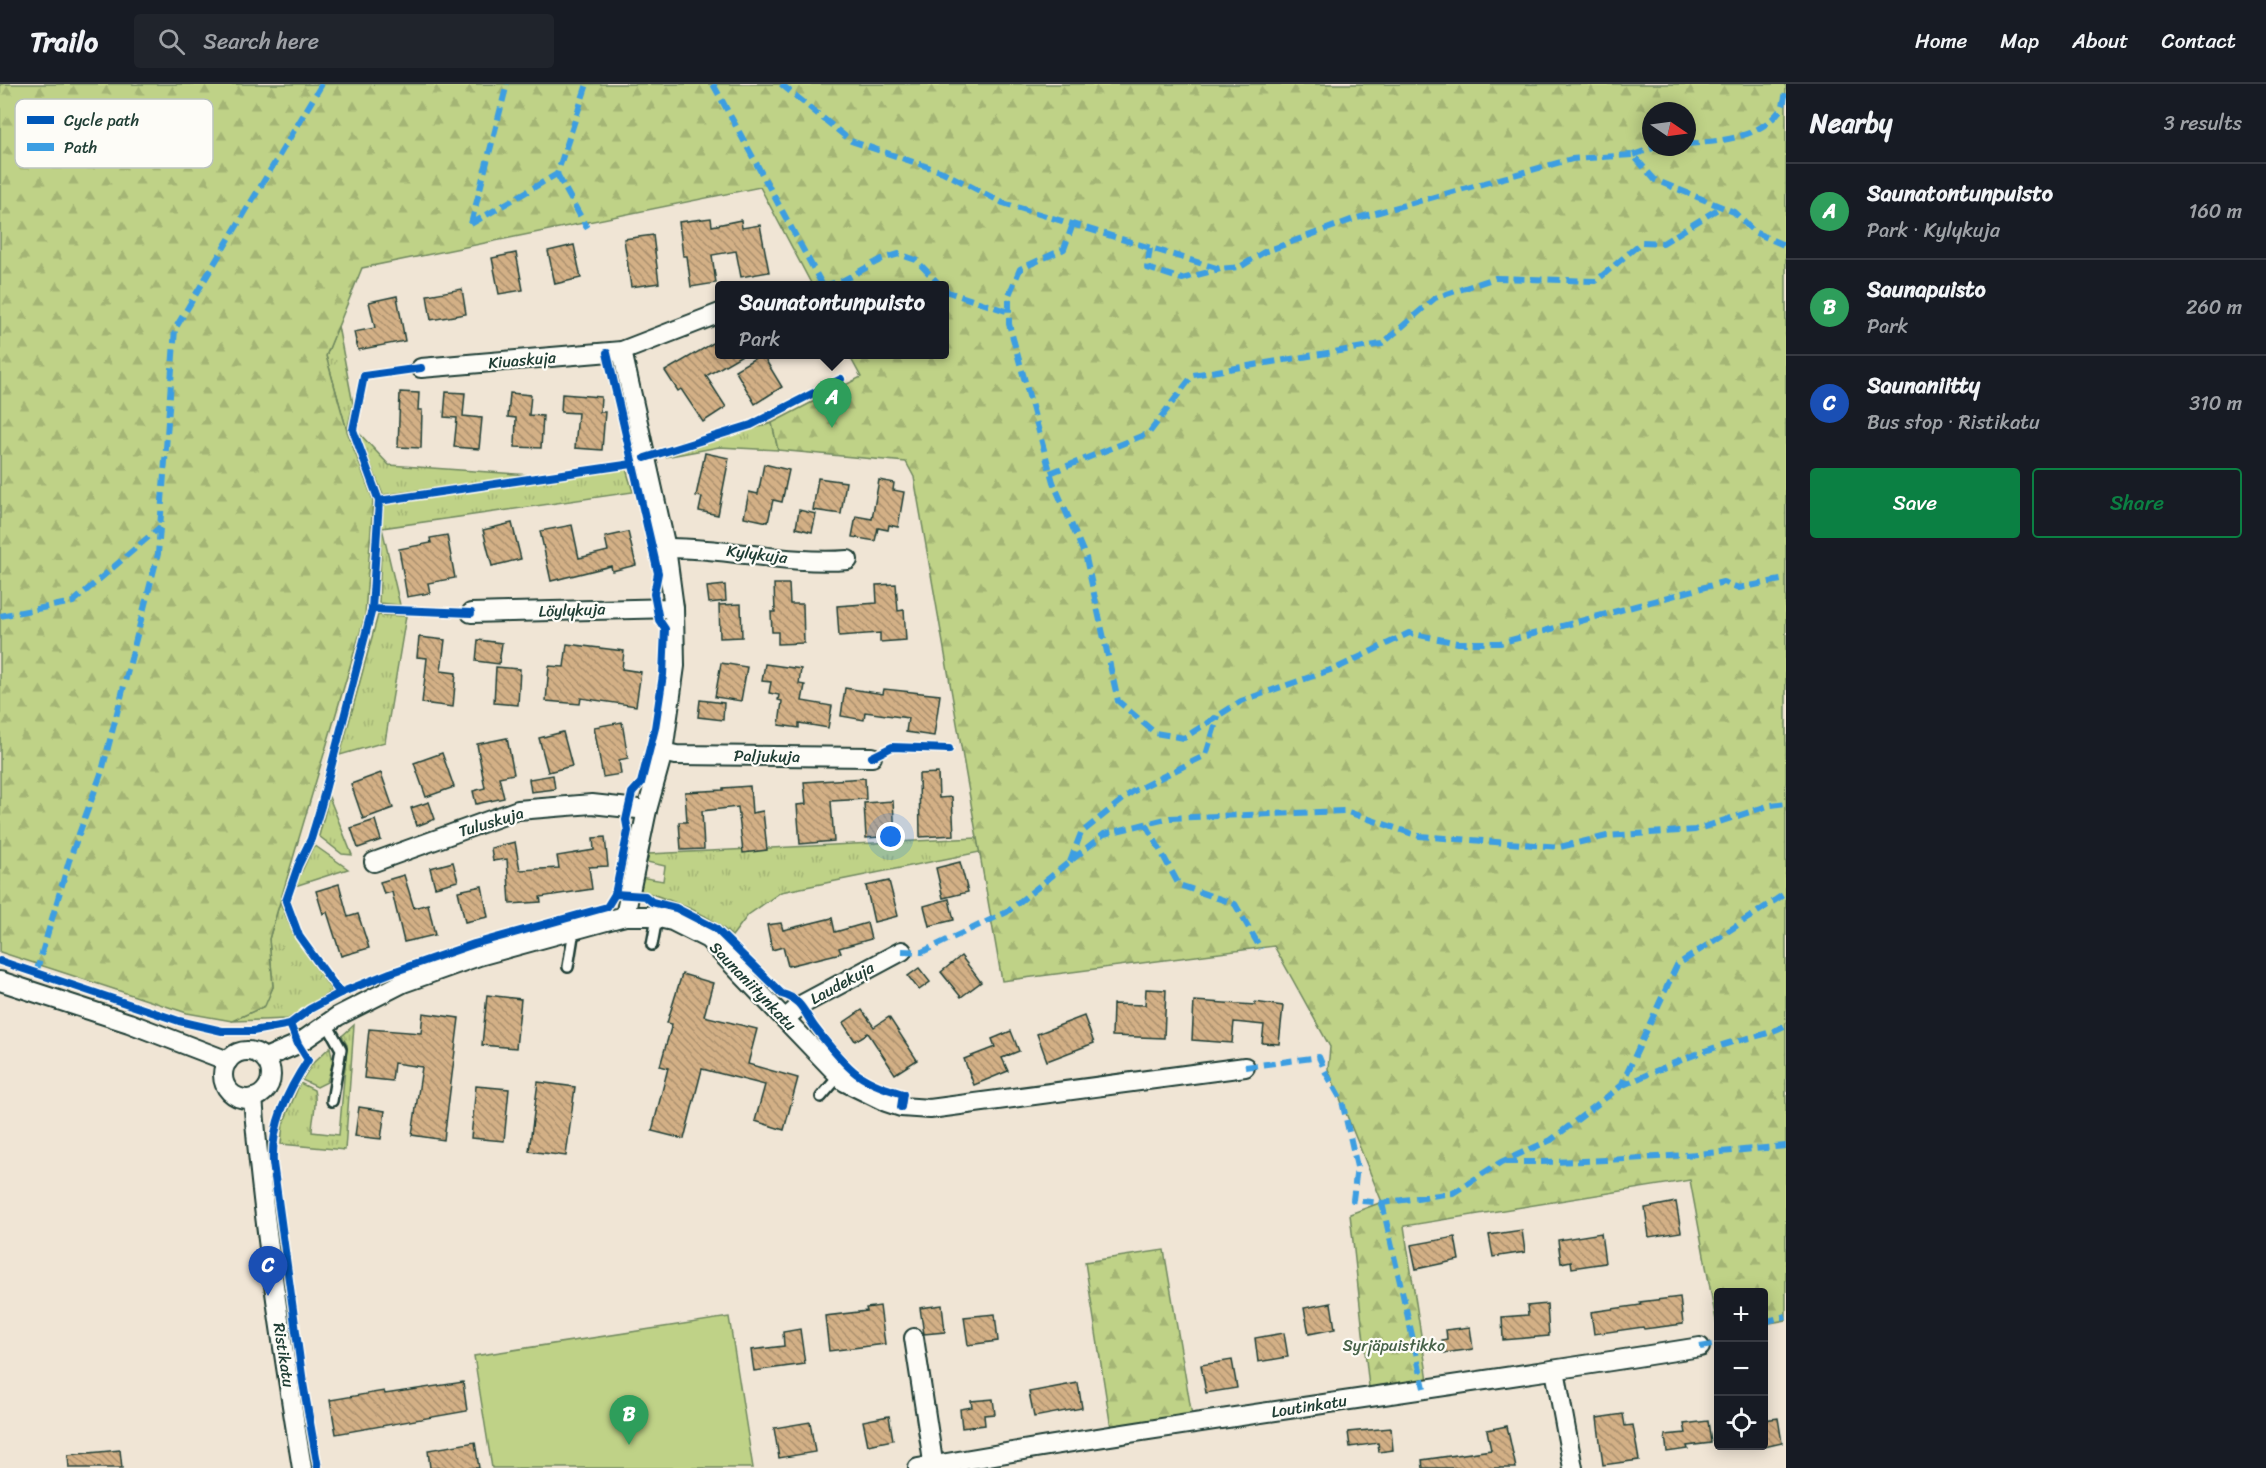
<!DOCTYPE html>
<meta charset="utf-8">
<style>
:root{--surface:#171b24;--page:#20242c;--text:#f1f3f6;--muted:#9ea1a6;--line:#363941;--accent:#0b8043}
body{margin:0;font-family:Sriracha,sans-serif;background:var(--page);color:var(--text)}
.controls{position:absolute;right:18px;bottom:18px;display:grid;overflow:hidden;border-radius:6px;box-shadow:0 3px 15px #0003}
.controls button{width:54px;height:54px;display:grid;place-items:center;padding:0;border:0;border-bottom:2px solid var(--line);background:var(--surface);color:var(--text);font:30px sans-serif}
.compass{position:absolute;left:1642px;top:18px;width:54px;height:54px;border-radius:50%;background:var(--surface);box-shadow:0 3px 15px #0003;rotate:103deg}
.you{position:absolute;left:891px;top:753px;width:21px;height:21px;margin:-15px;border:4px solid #fff;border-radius:50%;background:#1a73e8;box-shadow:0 0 0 9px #1a73e833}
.badge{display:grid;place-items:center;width:39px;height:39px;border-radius:50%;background:var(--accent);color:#fff;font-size:20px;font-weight:700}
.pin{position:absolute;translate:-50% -50px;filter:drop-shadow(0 2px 3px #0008)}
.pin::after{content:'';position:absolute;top:32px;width:21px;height:18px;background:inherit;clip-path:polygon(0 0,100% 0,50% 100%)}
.popup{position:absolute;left:715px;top:197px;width:234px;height:78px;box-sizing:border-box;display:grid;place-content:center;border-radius:6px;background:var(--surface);filter:drop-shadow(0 2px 4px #0005);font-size:20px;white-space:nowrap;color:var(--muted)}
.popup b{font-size:22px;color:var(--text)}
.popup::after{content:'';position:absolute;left:50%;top:100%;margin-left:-12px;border:12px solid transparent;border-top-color:var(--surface)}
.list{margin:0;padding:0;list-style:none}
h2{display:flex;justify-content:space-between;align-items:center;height:78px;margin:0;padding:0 24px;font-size:26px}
h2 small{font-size:20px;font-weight:400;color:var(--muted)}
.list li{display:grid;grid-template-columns:39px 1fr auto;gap:18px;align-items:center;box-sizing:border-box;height:96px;padding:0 24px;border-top:2px solid var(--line)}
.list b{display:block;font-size:22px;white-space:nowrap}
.list p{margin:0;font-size:20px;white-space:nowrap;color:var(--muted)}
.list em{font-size:20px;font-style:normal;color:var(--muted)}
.actions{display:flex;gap:12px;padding:18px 24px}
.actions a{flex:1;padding:14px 0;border:2px solid var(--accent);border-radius:6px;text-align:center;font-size:21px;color:var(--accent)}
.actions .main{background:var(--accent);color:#fff}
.icon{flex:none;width:33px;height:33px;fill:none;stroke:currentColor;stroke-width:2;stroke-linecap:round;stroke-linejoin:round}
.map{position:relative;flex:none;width:1786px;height:1384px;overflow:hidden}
header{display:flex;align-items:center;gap:36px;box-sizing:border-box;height:84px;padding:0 30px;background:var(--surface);border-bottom:2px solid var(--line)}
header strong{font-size:28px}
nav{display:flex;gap:33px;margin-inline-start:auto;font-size:21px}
.search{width:420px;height:54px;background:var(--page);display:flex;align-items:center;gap:15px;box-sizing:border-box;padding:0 21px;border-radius:6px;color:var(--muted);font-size:22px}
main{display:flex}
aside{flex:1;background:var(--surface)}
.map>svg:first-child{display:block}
</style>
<header>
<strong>Trailo</strong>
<div class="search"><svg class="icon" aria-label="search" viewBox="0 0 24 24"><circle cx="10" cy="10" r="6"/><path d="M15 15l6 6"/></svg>Search here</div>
<nav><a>Home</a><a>Map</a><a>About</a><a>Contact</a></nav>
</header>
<main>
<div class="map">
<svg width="1786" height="1384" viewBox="0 0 1786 1384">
<defs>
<pattern id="grass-tufts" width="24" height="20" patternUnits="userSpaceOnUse" patternTransform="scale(1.5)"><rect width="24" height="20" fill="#bfd287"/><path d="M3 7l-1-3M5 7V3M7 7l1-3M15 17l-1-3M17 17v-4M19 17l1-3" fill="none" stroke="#a4b575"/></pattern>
<pattern id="forest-firs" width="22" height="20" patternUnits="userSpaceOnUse" patternTransform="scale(1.5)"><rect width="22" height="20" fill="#bfd287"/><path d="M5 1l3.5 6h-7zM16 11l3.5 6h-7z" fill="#a4b575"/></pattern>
<pattern id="building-back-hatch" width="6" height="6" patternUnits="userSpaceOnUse" patternTransform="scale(1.5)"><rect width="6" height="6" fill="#d3b086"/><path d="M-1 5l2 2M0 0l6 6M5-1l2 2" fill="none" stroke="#ab906e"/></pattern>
</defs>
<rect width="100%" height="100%" fill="#f0e5d5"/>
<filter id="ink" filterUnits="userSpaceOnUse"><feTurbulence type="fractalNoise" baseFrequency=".0167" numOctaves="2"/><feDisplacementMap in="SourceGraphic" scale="12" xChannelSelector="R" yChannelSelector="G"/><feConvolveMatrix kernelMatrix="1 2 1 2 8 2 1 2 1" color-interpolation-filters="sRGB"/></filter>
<g filter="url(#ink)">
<g fill="url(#grass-tufts)" stroke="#6f885e" stroke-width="1.5">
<path d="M338,242L353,320L347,347L326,272Z"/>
<path d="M772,339L778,366L719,363L665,373Z"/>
<path d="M358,348L389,381L531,391L383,411Z"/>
<path d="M626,385L633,408L382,444L400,521L379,519L383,421Z"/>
<path d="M378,531L406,532L385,658L340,671Z"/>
<path d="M329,713L352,771L342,770L319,752Z"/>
<path d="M977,754L980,768L781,808L748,831L732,852C707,827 671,817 638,805L640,793L663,797L665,782L647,778L649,770Z"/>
<path d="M314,761L348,785L295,802Z"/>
<path d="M280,818L295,854L332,907L288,935L232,937L264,922L273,903L269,855Z"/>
<path d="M354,941L345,1066L281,1060L283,1040L300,999L314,1006C318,1020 312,1034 312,1048L339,1051L347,961L342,952Z"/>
<path d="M330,963L333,978L327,998L317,1003L302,996L312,980Z"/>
</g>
<g fill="url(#forest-firs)" stroke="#6f885e" stroke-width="1.5" fill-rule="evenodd">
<path d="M0,0H1786V1236L1764,1240V1208H1718V1247L1690,1096L1404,1142L1428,1296L1369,1303L1350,1130L1382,1118L1328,985L1330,963L1274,862L1002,897L914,393L906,378L778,366L772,339L861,293L849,271L944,270V202L812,201L760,103L362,184L326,272L347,347L373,416L365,532L269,855L273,903L265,922L232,937L187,929L0,868ZM1651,27H1687V63H1651Z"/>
<path d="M1164,1166L1192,1332L1111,1344L1085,1178Z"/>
</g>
<path fill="#bfd287" stroke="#6f885e" stroke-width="1.5" d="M729,1233L753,1384H492L474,1272Z"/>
<g fill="url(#building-back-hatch)" stroke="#1f3d34" stroke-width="1.5">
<path d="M711,134L712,142L741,136L742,144L760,141L769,188L741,193L736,167L712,171L716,199L691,203L687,172H683L679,138Z"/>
<path d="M653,151L659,199L631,203L624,155Z"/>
<path d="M574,161L581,194L555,200L548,167Z"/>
<path d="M516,169L523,206L499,210L492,174Z"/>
<path d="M462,205L466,230L431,236L427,211Z"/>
<path d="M397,212L405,257L358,266L354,248L375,244L369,218Z"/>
<path d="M720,255V270H744L706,292L726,323L703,338L681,305L678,307L665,287Z"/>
<path d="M762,270L782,303L755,320L735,286Z"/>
<path d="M400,308L419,309L418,326H422L421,364L398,363Z"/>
<path d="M446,308L465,309L463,332L482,334L479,365L454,363L457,334L444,333Z"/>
<path d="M510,309L531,311L529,331L543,332L541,364L515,363L516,334L508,333Z"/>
<path d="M562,310L601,313L600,328H605L602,366L575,364L578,329L561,328Z"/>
<path d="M705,369L729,374L718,431L699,427L702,413L696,412Z"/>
<path d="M764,380L789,386L782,418L773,416L768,438L744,433L749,408L758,410Z"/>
<path d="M818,394L846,398L841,430L813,426Z"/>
<path d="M879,396L894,399L893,406L904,408L898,443L889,441L888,446L878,444L875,457L852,453L856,432L872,435Z"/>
<path d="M799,426L816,430L812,448L796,444Z"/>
<path d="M512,439L521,475L492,482L483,446Z"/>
<path d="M572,441L579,474L608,467L605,453L628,448L636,481L612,487L611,482L551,497L540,447Z"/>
<path d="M447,451L455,494L428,499L430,509L407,513L399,465L431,459L430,454Z"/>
<path d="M774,500H789L790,520H803L804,559L778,560V548H772L771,528H775Z"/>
<path d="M896,500L898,527L904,526L906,556L880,558V549L839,552L837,522L877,519L876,501Z"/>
<path d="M725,501L726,517L709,519L707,503Z"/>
<path d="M741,520L742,553L720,554L719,521Z"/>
<path d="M419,553L445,556L441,587L456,589L453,623L422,619L427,574L417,573Z"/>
<path d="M478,556L502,559L499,580L476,577Z"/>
<path d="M567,560L624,567L622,585L641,588L636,622L581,614L580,620L546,617L549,582L564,583Z"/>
<path d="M721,579L747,583L741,617L715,613Z"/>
<path d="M765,580L801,585L799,600L805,601L802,617L832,622L828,644L799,639V644L779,641L782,617L778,616L779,611L769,609L771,598L762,597Z"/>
<path d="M496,583L520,585L518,621L494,619Z"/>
<path d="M845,604L883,610L884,605L940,611L934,652L906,648L908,634L865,628L864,636L841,632Z"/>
<path d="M700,616L724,619L723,636L698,633Z"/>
<path d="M622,638L628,674L619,676L621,690L603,693L594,643Z"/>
<path d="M563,648L572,682L548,688L539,654Z"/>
<path d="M507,654L514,690L499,693L504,714L476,720L473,707L485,704L477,660Z"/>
<path d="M442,669L454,703L426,713L414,679Z"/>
<path d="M381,689L393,724L363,735L351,700Z"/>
<path d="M938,689L939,714L952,713L954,751L920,753L919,690Z"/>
<path d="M553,691L555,705L531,708L529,695Z"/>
<path d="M865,694L866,715L831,717L834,757L800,760L797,721L806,720L804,698Z"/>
<path d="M750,702L752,729L763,727L767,766L743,769L738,723L702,727L704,765L681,766L679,738H687L685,708L723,706V704Z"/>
<path d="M893,717L895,752L866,754L864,719Z"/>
<path d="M429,718L435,735L417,742L411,724Z"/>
<path d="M375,736L381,756L358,764L351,744Z"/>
<path d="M605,753L608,782L589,783L592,805L540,813L541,818L510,820L507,775L493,777L491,764L515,758L520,786L559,784L557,772L594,766L593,754Z"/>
<path d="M453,778L458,797L435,803L430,784Z"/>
<path d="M960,778L968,808L943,814L936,784Z"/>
<path d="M404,791L414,824L428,820L435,851L404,858L392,808L384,810L380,798Z"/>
<path d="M889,797L898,832L874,838L866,802Z"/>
<path d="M339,800L348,833L358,830L369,864L341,872L327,828L323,830L316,807Z"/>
<path d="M482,802L488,833L465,838L458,807Z"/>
<path d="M949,815L954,836L929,842L924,822Z"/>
<path d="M832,834L835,848L867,839L871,855L839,864L841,869L788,882L783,863L772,866L767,841L781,839L783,846Z"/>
<path d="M961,872L981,898L961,913L941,888Z"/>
<path d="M919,884L930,898L919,906L908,892Z"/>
<path d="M682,890L713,899L704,932L757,945L748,980L798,994L784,1046L755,1037L765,1001L702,985L684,1055L652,1047L668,984L660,982L672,940L667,939Z"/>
<path d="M1146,905L1166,906L1164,954L1112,952L1113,920L1145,921Z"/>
<path d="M487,911L521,915L516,964L482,961Z"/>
<path d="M1194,917L1255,921V918L1283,922L1279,960L1262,959L1264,941L1234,938L1232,959L1192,956Z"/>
<path d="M862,926L874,943L889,933L917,976L895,990L868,949L855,957L843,939Z"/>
<path d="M423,929L459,934L444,1056L412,1051L422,983L394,979L392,997L364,994L369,945L421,949Z"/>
<path d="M1084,932L1094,959L1047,977L1037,950Z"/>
<path d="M1011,947L1019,967L1002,974L1008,987L974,1001L964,975L995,963L992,955Z"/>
<path d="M538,998L575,1003L566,1072L529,1067Z"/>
<path d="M476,1002L509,1005L504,1057L471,1054Z"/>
<path d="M359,1023L385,1027L381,1055L355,1052Z"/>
<path d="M1676,1118L1681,1148L1649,1153L1645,1124Z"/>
<path d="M1522,1146L1525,1168L1493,1173L1489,1151Z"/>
<path d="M1601,1149L1605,1179L1572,1184L1571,1177L1561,1179L1558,1156Z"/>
<path d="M1455,1153L1459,1176L1416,1185L1411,1161Z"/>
<path d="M1680,1213L1683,1240L1644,1245L1643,1243L1594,1250L1591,1228L1641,1221L1640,1218Z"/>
<path d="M1331,1219L1335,1245L1309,1250L1304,1224Z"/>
<path d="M1547,1220L1549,1252L1503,1256L1502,1233L1528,1231L1527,1222Z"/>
<path d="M942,1221L945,1248L924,1250L920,1224Z"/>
<path d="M880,1222L885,1260L829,1267L825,1232L867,1227L866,1224Z"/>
<path d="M995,1230L998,1257L968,1261L964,1233Z"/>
<path d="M1470,1243L1473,1265L1444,1269L1442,1256L1447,1255L1446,1246Z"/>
<path d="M800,1245L805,1280L754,1287L751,1266L784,1262L783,1248Z"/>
<path d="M1284,1249L1288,1273L1258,1278L1255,1254Z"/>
<path d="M1232,1276L1237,1304L1206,1309L1201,1281Z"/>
<path d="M463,1298L467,1327L336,1350L330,1316L384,1307L385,1310Z"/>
<path d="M1078,1299L1082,1324L1034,1333L1029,1308Z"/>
<path d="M993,1315L995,1330L984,1331L985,1341L962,1344L960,1325L972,1323L971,1317Z"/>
<path d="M1623,1330L1625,1342L1633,1341L1639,1376L1603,1381L1597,1334Z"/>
<path d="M889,1332L893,1356L868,1361L863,1337Z"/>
<path d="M1778,1334L1782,1359L1764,1363V1336Z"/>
<path d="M1708,1337L1711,1359L1687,1362L1688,1365L1667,1368L1665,1351L1686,1349L1684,1340Z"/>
<path d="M810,1338L815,1368L779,1374L774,1344Z"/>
<path d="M1507,1342L1516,1384H1423L1422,1376L1491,1366L1487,1346Z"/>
<path d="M1391,1344L1393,1366L1379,1368L1378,1359L1350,1363L1348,1348Z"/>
<path d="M475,1358L479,1384H430L428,1366Z"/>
<path d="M120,1366L122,1384H69L68,1371Z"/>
</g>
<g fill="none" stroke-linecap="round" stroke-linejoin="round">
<g stroke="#1f3d34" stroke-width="14">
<g id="service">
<path d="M652,861L657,834"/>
<path d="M568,883L574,846"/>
<path d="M327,940L341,965L332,1017"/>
<path d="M821,1013L839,992"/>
</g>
</g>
<g stroke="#1f3d34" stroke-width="22">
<g id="minor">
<path d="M622,267L666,464L674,524L675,582L663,668L647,726L625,832"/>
<path d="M421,284L622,267L720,229"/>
<path d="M666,464C727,463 787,481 848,476"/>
<path d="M471,529L674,524"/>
<path d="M663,668L676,671L872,673"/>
<path d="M374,778L518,726L592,720L647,726"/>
<path d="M0,897L129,939L228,977"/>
<path d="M785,935L801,921L902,867"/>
<circle cx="247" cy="991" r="24"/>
<path d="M265,974L298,960L338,932L403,899L479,872L610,836L625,832H650L672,837L708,855L845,998L886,1018L901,1023L930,1025L1245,983"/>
<path d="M253,1014C263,1138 282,1261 302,1384"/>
<path d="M914,1254L934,1384"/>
<path d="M1555,1286L1573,1384"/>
<path d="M918,1384C1178,1338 1440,1305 1700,1263"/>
</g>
</g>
<use href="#service" stroke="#fdfcf7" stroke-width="9"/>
<use href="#minor" stroke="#fdfcf7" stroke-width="18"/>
<g stroke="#3c9ee2" stroke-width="6" stroke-dasharray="12 6" stroke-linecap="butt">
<path d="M713,0L823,202"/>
<path d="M781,0L851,57L943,88L1003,119L1220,185L1240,183L1264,168L1354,135L1572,75L1633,71L1655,96L1734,128L1754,148L1786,162"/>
<path d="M1687,60C1720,57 1759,55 1781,25C1784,21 1785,12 1786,7"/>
<path d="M1633,71L1656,63"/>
<path d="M557,90L587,144"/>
<path d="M471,140L557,90L587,0"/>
<path d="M471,140L507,0"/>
<path d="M1073,140L1064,165L1020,185L1009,211V240L1053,398L1086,474L1118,617L1155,649L1184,654L1241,617L1339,583L1409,549L1458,559H1500L1723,498L1739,504L1786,495"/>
<path d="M1150,164L1147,184L1182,195L1220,185"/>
<path d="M823,202L842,197L882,175L899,170L916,176L941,202"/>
<path d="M944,205L948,208L1009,228"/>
<path d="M1050,389L1149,349L1193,291L1382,260L1435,214L1495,194L1596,197L1642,158L1663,159L1721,123"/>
<path d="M0,532L73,518L160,443"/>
<path d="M1146,740L1179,801L1235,820L1261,865"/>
<path d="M1070,778L1081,749L1132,708L1206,671L1218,632"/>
<path d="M902,867L922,868L1007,828L1104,750L1170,734L1345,727L1419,752L1560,763L1607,752L1695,746L1771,721L1786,719"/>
<path d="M36,889L69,777L102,687L158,470L175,245L322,0"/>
<path d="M1245,983L1319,973L1325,987L1342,1017L1357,1083L1353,1116L1382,1119L1453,1109L1501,1078L1551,1056L1621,1002L1677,881L1786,809"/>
<path d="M1621,1002C1656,987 1692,970 1729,959C1750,953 1766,952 1786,941"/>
<path d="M1505,1078C1599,1079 1692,1071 1786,1062"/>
<path d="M1382,1119L1424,1304"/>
<path d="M1764,1238L1786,1232"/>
<path d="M1700,1263L1718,1260"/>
</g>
<g stroke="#fdfcf7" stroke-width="11">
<g id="cycleway">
<path d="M607,269L658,489L654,510L659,536L665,545L663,591L655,644L641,699L632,709L626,736L628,747L615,810"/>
<path d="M645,374L751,341L841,295"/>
<path d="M379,417L632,380"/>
<path d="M372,525L471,529"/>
<path d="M872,673L892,663L949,665"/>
<path d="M0,877L179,937L222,947H253L290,940L310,925L340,909L390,889L474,860L607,823L615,810L645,812L652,818L676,824L715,844L782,910C802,915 805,931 816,945C826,958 844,980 857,990C871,1000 887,1005 903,1010L901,1023"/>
<path d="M340,909L299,852L286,817L298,782L311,755L321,722L372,525L379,417L353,346L364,292L421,284"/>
<path d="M290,940L298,960L308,976C287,1008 271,1041 273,1079L303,1299L318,1384"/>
</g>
</g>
<use href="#cycleway" stroke="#0057b8" stroke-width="8"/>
</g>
</g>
<g text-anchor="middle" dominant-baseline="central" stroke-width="4.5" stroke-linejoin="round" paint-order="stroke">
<g font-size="16" fill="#1f3d34" stroke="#fdfcf7">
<text transform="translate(522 276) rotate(-5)">Kiuaskuja</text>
<text transform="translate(757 470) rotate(7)">Kylykuja</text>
<text transform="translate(572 526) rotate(-2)">Löylykuja</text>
<text transform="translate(767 672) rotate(1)">Paljukuja</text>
<text transform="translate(491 738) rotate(-17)">Tuluskuja</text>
<text transform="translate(842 899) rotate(-29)">Laudekuja</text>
<text transform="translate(753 902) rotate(46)">Saunaniitynkatu</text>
<text transform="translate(284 1271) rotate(81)">Ristikatu</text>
<text transform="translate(1309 1322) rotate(-9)">Loutinkatu</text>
</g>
<g font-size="16" fill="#476249" stroke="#fdfcf7">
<text x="1394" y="1261">Syrjäpuistikko</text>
</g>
</g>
<rect x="15" y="15" width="198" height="69" rx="9" fill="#fdfcf7" stroke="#bac3bc" stroke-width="1.5"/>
<rect x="27" y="32" width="27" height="8" fill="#0057b8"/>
<rect x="27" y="59" width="27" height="8" fill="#3c9ee2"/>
<g font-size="16" fill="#1f3d34">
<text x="64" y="42">Cycle path</text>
<text x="64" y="69">Path</text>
</g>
</svg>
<div class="controls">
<button>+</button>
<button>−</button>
<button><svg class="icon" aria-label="locate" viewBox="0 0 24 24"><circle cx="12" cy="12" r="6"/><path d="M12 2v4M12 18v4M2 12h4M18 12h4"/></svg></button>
</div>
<svg class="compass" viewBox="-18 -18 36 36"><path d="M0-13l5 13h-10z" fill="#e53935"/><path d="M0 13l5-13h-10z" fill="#9ea1a6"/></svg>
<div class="you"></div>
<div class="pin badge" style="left:832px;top:344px;background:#2e9e5b">A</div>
<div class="popup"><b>Saunatontunpuisto</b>Park</div>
<div class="pin badge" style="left:629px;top:1361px;background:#2e9e5b">B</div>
<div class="pin badge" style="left:268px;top:1212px;background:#1a4fb4">C</div>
</div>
<aside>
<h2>Nearby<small>3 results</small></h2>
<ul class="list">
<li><span class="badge" style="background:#2e9e5b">A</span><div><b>Saunatontunpuisto</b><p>Park · Kylykuja</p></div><em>160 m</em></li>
<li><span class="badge" style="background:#2e9e5b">B</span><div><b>Saunapuisto</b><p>Park</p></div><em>260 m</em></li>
<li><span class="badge" style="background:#1a4fb4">C</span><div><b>Saunaniitty</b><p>Bus stop · Ristikatu</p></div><em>310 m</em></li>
</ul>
<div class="actions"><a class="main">Save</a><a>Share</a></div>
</aside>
</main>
